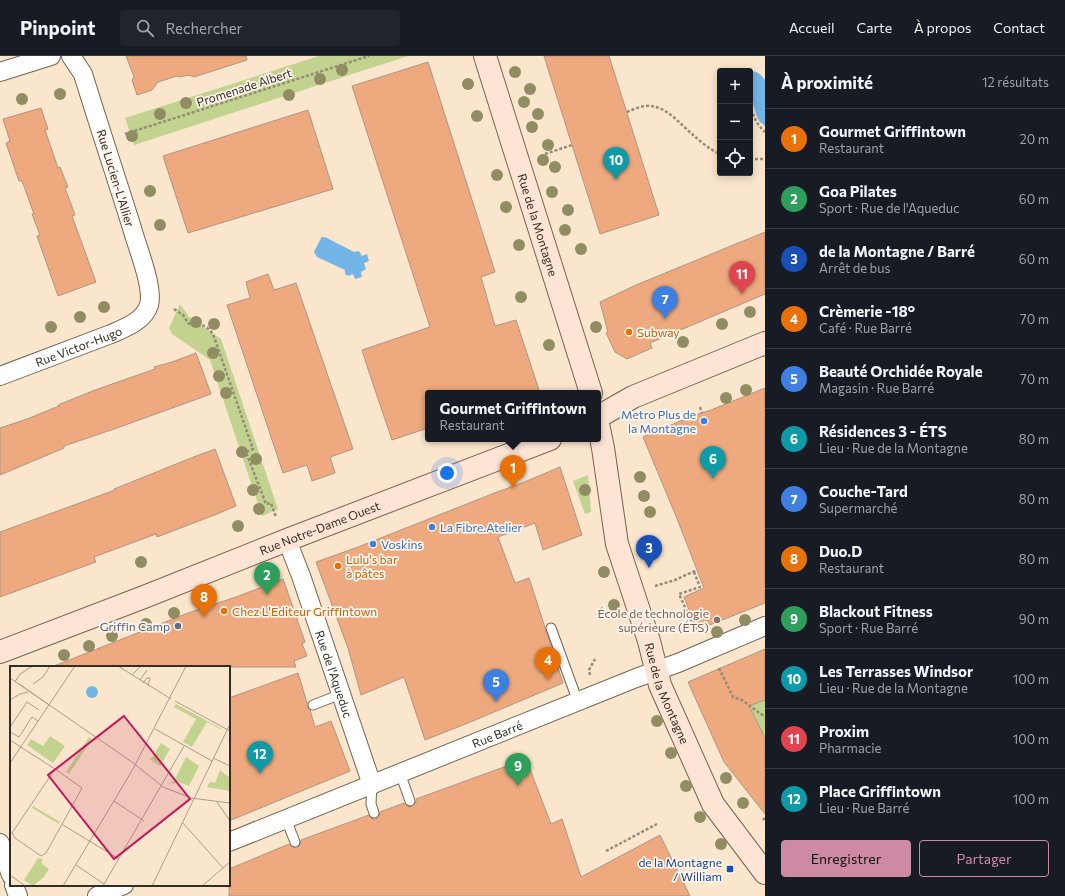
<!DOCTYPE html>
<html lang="fr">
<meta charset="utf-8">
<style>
:root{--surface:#171b24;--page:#20242c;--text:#f1f3f6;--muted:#9ea1a6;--line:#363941;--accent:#ce89a4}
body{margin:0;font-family:Commissioner,sans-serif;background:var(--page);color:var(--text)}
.controls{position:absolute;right:12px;top:12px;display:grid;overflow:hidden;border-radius:4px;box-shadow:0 2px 10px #0003}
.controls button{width:36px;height:36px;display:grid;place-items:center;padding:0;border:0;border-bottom:1px solid var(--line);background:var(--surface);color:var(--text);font:20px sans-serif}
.you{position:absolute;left:447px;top:417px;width:14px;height:14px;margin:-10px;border:3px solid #fff;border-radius:50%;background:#1a73e8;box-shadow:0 0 0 6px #1a73e833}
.badge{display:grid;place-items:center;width:26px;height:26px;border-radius:50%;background:var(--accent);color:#fff;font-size:13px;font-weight:700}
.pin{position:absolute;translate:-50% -33px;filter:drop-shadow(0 1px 2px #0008)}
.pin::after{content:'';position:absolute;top:21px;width:14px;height:12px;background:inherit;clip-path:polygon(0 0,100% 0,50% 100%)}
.popup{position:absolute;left:425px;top:334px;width:176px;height:52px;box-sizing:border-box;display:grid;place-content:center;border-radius:4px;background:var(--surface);filter:drop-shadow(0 1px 3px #0005);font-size:13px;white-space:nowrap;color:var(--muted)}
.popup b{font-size:15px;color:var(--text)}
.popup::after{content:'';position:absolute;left:50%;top:100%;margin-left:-8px;border:8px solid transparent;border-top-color:var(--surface)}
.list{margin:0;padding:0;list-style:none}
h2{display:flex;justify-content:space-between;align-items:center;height:52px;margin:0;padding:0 16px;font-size:17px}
h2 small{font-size:13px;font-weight:400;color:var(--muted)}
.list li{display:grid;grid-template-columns:26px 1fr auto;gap:12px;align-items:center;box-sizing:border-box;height:60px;padding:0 16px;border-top:1px solid var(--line)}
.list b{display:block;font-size:15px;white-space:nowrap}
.list p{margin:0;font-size:13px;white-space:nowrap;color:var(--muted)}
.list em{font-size:13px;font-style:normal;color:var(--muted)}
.actions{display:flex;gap:8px;padding:12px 16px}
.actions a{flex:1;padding:9px 0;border:1px solid var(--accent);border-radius:4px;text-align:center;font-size:14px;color:var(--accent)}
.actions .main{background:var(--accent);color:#111}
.icon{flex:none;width:22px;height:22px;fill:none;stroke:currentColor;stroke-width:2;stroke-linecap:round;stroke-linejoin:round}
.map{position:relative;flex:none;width:765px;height:840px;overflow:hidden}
header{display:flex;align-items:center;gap:24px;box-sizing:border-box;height:56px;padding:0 20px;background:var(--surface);border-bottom:1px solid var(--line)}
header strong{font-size:19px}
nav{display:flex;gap:22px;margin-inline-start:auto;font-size:14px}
.search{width:280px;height:36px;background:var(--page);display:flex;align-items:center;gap:10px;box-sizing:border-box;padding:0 14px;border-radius:4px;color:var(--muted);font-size:15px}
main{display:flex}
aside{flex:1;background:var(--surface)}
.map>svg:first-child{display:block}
</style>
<header>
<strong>Pinpoint</strong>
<div class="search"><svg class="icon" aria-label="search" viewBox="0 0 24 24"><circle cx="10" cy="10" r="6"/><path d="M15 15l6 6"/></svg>Rechercher</div>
<nav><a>Accueil</a><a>Carte</a><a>À propos</a><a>Contact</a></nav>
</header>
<main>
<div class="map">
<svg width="765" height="840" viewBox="0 0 765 840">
<rect width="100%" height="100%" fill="#fae6cd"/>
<g fill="#c2d38f">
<path d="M319,0H408L134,89L125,62Z"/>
<path d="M180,248L190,262L221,283L278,453L262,460L210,304L172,278L169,272Z"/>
<path d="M588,419L591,456L585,458L573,425Z"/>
<path d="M765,644V682L751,654L734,660L753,646L755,648Z"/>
</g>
<g fill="#73b5e7">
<path d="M746,15C755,14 760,17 765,24V70L760,66L757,61L750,38V15Z"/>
<path d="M322,181H325L354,196L359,195L362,200L367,198L369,205L364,207L366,213L361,216L362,221L355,223L353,218C350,219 349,221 345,218V214L317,201L314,196L321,182Z"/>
</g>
<g fill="#eeaa7e" stroke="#b09585">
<path d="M126,0H246L247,4L194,21L189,19L180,21L177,20L158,26L152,34L137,39L132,24L134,21Z"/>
<path d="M544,0H609L659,159L600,178Z"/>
<path d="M428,6L495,216L481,221L495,270L516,264L540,337H428V372L392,384L368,313L362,294L430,271L352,30Z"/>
<path d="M41,52L48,73L45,74L58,112L60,111L68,131L65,132L75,159L72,160L96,226L58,240L37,180L40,179L32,158H34L22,125H19L6,87L10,85L3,63Z"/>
<path d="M308,54L333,133L188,177L163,100Z"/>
<path d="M765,176V238L650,287L652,292L627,303L615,296L606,277L608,276L600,246L636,229Z"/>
<path d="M268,218L274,234L296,227L353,393L330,401L335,417L312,425L307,409L283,417L227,249L250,242L246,226Z"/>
<path d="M196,297L211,338L117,372L64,390V392L0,419V372L27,363L59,350L58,349L95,334L155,313L154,311L172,306Z"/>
<path d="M765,332V547L697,574L684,541L704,532L678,465L643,381L692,360L711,354Z"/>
<path d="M215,393L236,450L217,458L157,481L156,478L94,501L96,506L0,541V476L115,434L114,433L196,400Z"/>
<path d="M560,411L582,479L543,494L535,467L498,481L515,527L529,522L563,627L468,667L425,684L404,621L361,639L348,592L316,506L358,491L497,436L522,427Z"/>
<path d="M283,523L305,586L302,588L307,600L294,605L296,611H54V610L188,557L236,541Z"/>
<path d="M765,593V644L749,650L765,682V758L724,706L688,626Z"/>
<path d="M298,617L307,647V651L310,654L315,671L331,665L350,715L229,765V642Z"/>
<path d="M526,703L551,768L562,763L581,821L660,779L690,840H229V813L289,788L292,791L297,792L300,789L301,784L369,759L372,763H376L379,761L380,756L404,747L406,749L409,751L412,750L416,746V743Z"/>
</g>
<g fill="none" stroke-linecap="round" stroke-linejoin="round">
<g stroke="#75644e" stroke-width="11">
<g id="lane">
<path d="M551,572L578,646"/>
<path d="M313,649L341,638"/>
<path d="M400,717L410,745"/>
<path d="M372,729L371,748L374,757"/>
<path d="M286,763L295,786"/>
</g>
</g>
<g stroke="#75644e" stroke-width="20">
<g id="street">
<path d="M0,16L51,0"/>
<path id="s1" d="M0,320L111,278C125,272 144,265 149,249C154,231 137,191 132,172C116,121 99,70 83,18L71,0"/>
<path id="s2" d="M287,484L301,520L372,729"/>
<path id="s3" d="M229,786L636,622L678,607L765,570"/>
<path d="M0,787L11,819"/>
<path d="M14,829L18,840"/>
<path d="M97,840L124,829"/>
</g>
</g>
<g stroke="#75644e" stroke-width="24">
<g id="secondary">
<path id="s4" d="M485,0L591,337"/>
<path d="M598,361L633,341L765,287"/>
<path id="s5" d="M598,368L603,392L617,488L649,585L660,629L713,748L765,817"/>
<path id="s6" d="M0,596L144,541L287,484L550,383"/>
</g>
</g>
<g stroke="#978a78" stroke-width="2.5" stroke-dasharray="3 2" stroke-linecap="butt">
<path d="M750,48C753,59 756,68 765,76"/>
<path d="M627,56C634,53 643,49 651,50C668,52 680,68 692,78C700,85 710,94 720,98"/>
<path d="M125,78L369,0"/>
<path d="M545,98L572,89"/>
<path d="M750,103H765"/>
<path d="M174,253L183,259L188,267L191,269C203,270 204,267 213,278L253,393L246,396L266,448L271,447L276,461"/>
<path d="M700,351L702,357"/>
<path d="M694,516L700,531L679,538L696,576"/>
<path d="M655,530L675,524L697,514"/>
<path d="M719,612L733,641L742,644L765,661"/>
<path d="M590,619L589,614L595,603"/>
<path d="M763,764L765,762"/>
<path d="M606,795L657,768"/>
</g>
<use href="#lane" stroke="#fff" stroke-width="9"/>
<use href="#street" stroke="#fff" stroke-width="18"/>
<use href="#secondary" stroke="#fde4d5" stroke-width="22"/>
</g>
<g fill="#908d63">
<circle cx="342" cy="14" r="6"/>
<circle cx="515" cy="16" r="6"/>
<circle cx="320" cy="23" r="6"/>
<circle cx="468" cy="28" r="6"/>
<circle cx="530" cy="33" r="6"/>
<circle cx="60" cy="38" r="6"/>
<circle cx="289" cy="39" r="6"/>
<circle cx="22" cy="43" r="6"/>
<circle cx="524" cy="46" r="6"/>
<circle cx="186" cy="47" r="6"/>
<circle cx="160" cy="58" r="6"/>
<circle cx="538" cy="58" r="6"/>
<circle cx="477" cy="60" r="6"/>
<circle cx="532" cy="71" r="6"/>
<circle cx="132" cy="80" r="6"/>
<circle cx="548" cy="89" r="6"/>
<circle cx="543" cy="104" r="6"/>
<circle cx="555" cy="111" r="6"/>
<circle cx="497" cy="119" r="6"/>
<circle cx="150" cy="135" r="6"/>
<circle cx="552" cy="136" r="6"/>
<circle cx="506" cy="151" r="6"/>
<circle cx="568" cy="154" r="6"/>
<circle cx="160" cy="169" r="6"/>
<circle cx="565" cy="174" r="6"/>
<circle cx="519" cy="189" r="6"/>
<circle cx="581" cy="193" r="6"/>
<circle cx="521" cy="241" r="6"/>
<circle cx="104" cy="251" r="6"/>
<circle cx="750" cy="256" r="6"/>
<circle cx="80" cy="261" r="6"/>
<circle cx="196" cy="266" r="6"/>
<circle cx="214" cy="268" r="6"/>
<circle cx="722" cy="268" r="6"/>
<circle cx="51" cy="271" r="6"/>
<circle cx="596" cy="271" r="6"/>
<circle cx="683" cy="286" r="6"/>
<circle cx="549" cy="289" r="6"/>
<circle cx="213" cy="297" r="6"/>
<circle cx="219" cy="320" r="6"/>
<circle cx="746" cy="334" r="6"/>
<circle cx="226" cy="337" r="6"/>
<circle cx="726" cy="342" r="6"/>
<circle cx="242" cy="396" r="6"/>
<circle cx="256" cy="403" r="6"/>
<circle cx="640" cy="421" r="6"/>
<circle cx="253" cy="434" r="6"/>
<circle cx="585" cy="434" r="6"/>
<circle cx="644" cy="440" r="6"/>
<circle cx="259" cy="453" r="6"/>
<circle cx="650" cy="456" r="6"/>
<circle cx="238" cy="470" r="6"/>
<circle cx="141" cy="506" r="6"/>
<circle cx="604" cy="516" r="6"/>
<circle cx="271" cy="519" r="6"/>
<circle cx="204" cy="545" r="6"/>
<circle cx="614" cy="549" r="6"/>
<circle cx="174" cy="557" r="6"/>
<circle cx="745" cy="564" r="6"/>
<circle cx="146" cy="568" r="6"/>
<circle cx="717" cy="576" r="6"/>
<circle cx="112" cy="580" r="6"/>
<circle cx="89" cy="590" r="6"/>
<circle cx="64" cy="599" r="6"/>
<circle cx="657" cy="665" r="6"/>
<circle cx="671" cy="697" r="6"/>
<circle cx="726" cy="722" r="6"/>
<circle cx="686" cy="730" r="6"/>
<circle cx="743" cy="747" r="6"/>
<circle cx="700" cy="761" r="6"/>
<circle cx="721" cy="788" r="6"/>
</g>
<g fill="#e8710a" stroke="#fdf5eb" stroke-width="1.5">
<circle cx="629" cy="276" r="4"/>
<circle cx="338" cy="510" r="4"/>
<circle cx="224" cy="555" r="4"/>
</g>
<g fill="#3f7fe0" stroke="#fdf5eb" stroke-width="1.5">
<circle cx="704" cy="365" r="4"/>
<circle cx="432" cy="471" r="4"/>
<circle cx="373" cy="488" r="4"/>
</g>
<circle fill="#8d6e63" stroke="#fdf5eb" stroke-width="1.5" cx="717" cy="564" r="4"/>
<circle fill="#5c6f8a" stroke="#fdf5eb" stroke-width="1.5" cx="178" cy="570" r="4"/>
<rect fill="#1a4fb4" stroke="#fdf5eb" stroke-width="1.5" x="726" y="809" width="8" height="8" rx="2"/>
<g text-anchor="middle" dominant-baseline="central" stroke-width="3.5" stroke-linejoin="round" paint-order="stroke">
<g font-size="12" fill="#342d23" stroke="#fdf5eb">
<text transform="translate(244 31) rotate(-18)">Promenade Albert</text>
<text transform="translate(116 122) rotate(73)">Rue Lucien-L'Allier</text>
<text stroke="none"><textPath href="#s4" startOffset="177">Rue de la Montagne</textPath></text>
<text stroke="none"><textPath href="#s1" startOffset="84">Rue Victor-Hugo</textPath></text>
<text stroke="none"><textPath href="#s6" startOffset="343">Rue Notre-Dame Ouest</textPath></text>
<text stroke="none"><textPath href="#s2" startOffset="142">Rue de l'Aqueduc</textPath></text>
<text stroke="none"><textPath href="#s5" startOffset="279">Rue de la Montagne</textPath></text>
<text stroke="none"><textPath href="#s3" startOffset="289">Rue Barré</textPath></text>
</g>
<g font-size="12" fill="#c56008" stroke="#fdf5eb" text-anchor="start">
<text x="637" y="276">Subway</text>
<text x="346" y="503">Lulu's bar<tspan x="346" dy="14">à pâtes</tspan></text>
<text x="232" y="555">Chez L'Editeur Griffintown</text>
</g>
<g font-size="12" fill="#366cbe" stroke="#fdf5eb" text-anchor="start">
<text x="696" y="358" text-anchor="end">Metro Plus de<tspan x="696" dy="14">la Montagne</tspan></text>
<text x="440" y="471">La Fibre.Atelier</text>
<text x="381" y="488">Voskins</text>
</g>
<g font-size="12" fill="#785e54" stroke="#fdf5eb" text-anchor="end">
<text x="709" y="557">École de technologie<tspan x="709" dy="14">supérieure (ÉTS)</tspan></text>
</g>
<g font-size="12" fill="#4e5e75" stroke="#fdf5eb" text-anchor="end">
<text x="170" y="570">Griffin Camp</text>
</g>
<g font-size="12" fill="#164399" stroke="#fdf5eb" text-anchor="end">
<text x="722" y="806">de la Montagne<tspan x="722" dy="14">/ William</tspan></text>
</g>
</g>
<g transform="translate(10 610)">
<rect width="220" height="220" fill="#fae6cd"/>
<path d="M166,38L212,63V64L197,56L182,81L173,76L186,53L164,41ZM40,70L55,80L43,97L17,79L21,73L33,80ZM79,71L82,73L59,108L56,106ZM151,77L160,83L150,100L139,93L142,92ZM176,91L189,100L179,120L168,116L163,118L160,116L164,115ZM210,104L220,112V125L197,121L200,116L205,117ZM23,140L50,156L49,158L22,142ZM28,192L32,193V198L39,203L34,211L23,220L14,214Z" fill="#c2d38f"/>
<path d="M76 26a6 6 0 1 1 12 0a6 6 0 1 1-12 0Z" fill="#73b5e7"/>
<path fill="none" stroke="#ab9c89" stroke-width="1" d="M108,0L161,33M122,9L131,0M0,12L122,96L153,121L181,132L220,137M130,14L137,4M5,16L10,8L23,0M8,17L39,39M133,17L137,12H140L138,20M23,18L33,11L40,0M0,34L10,28L18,26M165,35L220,65M0,61L17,36L29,44M145,63L202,95M0,66L9,71L22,51L28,55M0,74L48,105L72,122L36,187L31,190L5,172L2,167L45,103M203,92L220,100M0,97L65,0M104,135L134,155M207,136L220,155M173,157L213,202M53,159L109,193M66,199L94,218M0,209L15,220M53,220L123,103L176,0M93,220L174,80M142,220L220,58M192,220L220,196"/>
<path fill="#c2185b" fill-opacity="0.15" stroke="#c2185b" stroke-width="2" d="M114,50L180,133L104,193L38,109Z"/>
<rect width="220" height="220" fill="none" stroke="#342d23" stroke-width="2"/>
</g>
</svg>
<div class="controls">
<button>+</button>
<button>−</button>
<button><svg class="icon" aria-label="locate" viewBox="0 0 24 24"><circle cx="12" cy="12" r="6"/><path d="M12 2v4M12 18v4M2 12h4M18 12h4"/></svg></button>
</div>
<div class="you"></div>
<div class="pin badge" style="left:513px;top:432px;background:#e8710a">1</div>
<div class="popup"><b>Gourmet Griffintown</b>Restaurant</div>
<div class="pin badge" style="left:267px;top:539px;background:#2e9e5b">2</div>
<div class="pin badge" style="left:649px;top:512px;background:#1a4fb4">3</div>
<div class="pin badge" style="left:548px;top:624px;background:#e8710a">4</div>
<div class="pin badge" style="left:496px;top:646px;background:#3f7fe0">5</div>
<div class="pin badge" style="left:713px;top:423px;background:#0f9aa8">6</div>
<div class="pin badge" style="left:665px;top:263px;background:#3f7fe0">7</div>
<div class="pin badge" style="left:204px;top:561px;background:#e8710a">8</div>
<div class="pin badge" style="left:518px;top:730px;background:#2e9e5b">9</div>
<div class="pin badge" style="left:616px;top:124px;background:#0f9aa8">10</div>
<div class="pin badge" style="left:742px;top:238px;background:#e0444e">11</div>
<div class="pin badge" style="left:260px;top:718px;background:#0f9aa8">12</div>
</div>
<aside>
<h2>À proximité<small>12 résultats</small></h2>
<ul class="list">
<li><span class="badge" style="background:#e8710a">1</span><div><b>Gourmet Griffintown</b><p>Restaurant</p></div><em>20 m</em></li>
<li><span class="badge" style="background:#2e9e5b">2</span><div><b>Goa Pilates</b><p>Sport · Rue de l'Aqueduc</p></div><em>60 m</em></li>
<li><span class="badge" style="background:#1a4fb4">3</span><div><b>de la Montagne / Barré</b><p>Arrêt de bus</p></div><em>60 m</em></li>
<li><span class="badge" style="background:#e8710a">4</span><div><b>Crèmerie -18°</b><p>Café · Rue Barré</p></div><em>70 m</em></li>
<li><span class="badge" style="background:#3f7fe0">5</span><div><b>Beauté Orchidée Royale</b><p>Magasin · Rue Barré</p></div><em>70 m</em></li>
<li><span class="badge" style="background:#0f9aa8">6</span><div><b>Résidences 3 - ÉTS</b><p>Lieu · Rue de la Montagne</p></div><em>80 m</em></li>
<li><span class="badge" style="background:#3f7fe0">7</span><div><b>Couche-Tard</b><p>Supermarché</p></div><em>80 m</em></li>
<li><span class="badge" style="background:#e8710a">8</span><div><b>Duo.D</b><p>Restaurant</p></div><em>80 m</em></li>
<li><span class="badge" style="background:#2e9e5b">9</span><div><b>Blackout Fitness</b><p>Sport · Rue Barré</p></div><em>90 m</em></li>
<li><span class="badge" style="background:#0f9aa8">10</span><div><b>Les Terrasses Windsor</b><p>Lieu · Rue de la Montagne</p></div><em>100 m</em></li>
<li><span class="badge" style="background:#e0444e">11</span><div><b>Proxim</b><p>Pharmacie</p></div><em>100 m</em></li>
<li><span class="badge" style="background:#0f9aa8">12</span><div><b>Place Griffintown</b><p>Lieu · Rue Barré</p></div><em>100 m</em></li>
</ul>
<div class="actions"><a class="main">Enregistrer</a><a>Partager</a></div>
</aside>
</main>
